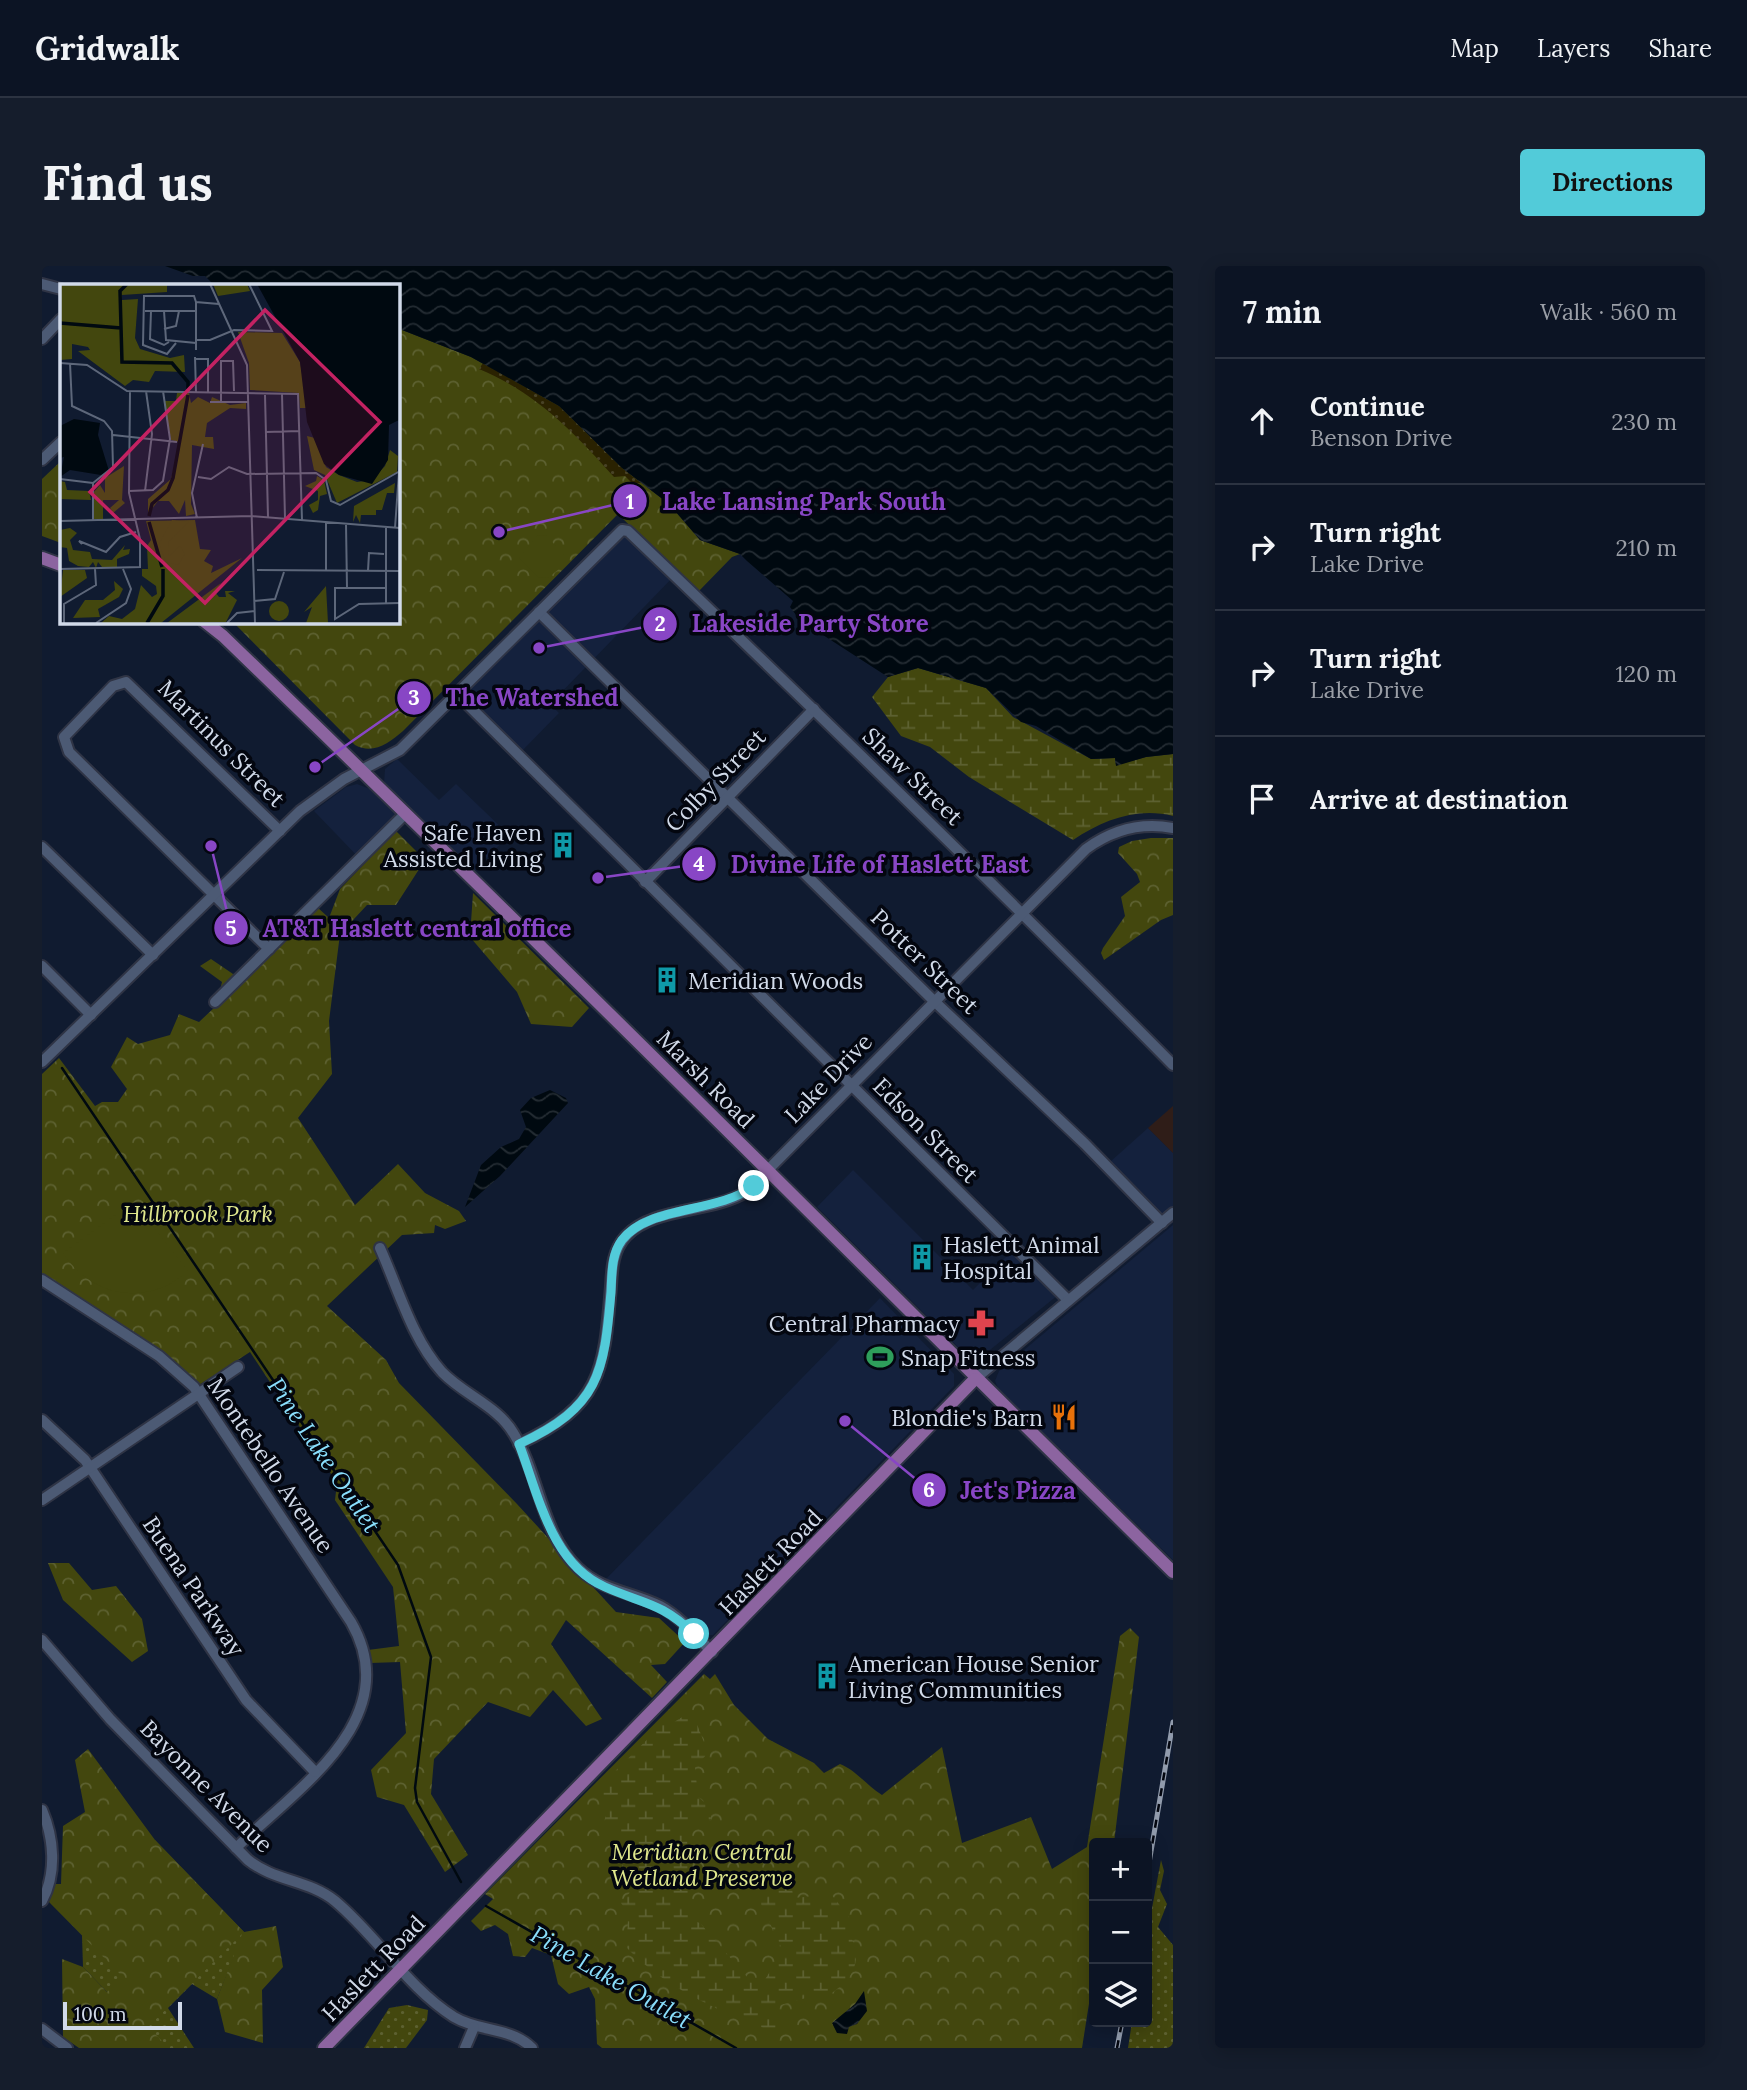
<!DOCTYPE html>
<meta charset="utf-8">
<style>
:root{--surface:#0c1424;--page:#151d2c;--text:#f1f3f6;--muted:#9a9ea6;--line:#2c3341;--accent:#52cbd9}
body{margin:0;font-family:Lora,serif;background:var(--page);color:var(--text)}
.controls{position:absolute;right:21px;bottom:21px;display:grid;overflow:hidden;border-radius:7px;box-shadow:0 4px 18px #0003}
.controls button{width:63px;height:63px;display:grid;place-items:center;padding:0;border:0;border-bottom:2px solid var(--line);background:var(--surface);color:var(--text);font:35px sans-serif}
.scale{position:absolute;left:21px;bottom:18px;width:119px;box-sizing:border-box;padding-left:7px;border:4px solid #d1dae9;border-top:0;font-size:19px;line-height:24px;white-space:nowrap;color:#d1dae9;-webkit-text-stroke:5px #03060f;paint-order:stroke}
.stop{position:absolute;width:21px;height:21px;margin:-16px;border:5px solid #52cbd9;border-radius:50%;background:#fff}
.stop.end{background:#52cbd9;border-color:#fff;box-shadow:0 2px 7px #0008}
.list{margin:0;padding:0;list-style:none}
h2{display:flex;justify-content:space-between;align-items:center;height:91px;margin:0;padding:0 28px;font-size:30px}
h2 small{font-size:23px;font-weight:400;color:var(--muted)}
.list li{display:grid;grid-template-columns:46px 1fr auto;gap:21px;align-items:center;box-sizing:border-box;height:126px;padding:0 28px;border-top:2px solid var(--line)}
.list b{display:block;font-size:26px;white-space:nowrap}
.list p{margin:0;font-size:23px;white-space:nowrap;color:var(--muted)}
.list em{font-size:23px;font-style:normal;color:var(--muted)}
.icon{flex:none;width:38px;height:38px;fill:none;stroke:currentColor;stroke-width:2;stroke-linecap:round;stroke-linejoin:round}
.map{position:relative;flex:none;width:1131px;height:1782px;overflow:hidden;border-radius:7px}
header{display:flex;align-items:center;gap:42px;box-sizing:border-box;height:98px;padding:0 35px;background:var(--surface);border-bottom:2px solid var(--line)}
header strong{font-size:33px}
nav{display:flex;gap:38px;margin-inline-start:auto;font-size:24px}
.intro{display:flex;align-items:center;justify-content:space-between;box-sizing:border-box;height:168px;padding:0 42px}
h1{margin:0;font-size:49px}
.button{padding:18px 32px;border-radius:7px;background:var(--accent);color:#111;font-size:24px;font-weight:700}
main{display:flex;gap:42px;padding:0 42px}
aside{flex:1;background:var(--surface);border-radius:7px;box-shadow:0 4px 18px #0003}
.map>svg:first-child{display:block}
</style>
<header>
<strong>Gridwalk</strong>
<nav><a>Map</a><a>Layers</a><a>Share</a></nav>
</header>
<div class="intro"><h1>Find us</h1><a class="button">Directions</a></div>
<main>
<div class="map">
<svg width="1131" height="1782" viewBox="0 0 1131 1782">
<defs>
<pattern id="grass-dots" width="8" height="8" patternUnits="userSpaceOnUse" patternTransform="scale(1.75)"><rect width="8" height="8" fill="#43470e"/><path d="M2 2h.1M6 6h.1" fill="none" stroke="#5d6131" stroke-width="1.8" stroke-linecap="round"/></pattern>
<pattern id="forest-crowns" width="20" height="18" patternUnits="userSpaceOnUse" patternTransform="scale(1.75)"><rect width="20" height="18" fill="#43470e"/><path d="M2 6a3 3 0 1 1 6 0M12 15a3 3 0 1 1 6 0" fill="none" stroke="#5d6131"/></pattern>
<pattern id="wetland-marsh" width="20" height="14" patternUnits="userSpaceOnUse" patternTransform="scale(1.75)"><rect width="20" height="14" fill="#43470e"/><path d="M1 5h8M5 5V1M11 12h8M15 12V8" fill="none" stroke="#5d6131"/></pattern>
<pattern id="sand-dots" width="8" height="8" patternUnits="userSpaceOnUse" patternTransform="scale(1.75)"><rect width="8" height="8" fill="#2a2201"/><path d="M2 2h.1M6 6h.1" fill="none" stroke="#484226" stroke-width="1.8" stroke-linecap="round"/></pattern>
<pattern id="water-waves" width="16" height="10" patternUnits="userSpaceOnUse" patternTransform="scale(1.75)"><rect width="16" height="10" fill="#000910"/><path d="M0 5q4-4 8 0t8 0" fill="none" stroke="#242c33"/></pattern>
</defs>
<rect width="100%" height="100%" fill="#101b30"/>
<g fill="#14213d">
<path d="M587,258L636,306L508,438L517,447L480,485L421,428Z"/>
<path d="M355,493L397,534L414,518L467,569L433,604L342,517L343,503Z"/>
<path d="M315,518L328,523L361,556L321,596L272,545L304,521Z"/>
<path d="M1106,862L1131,887V940L1121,949L1068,896Z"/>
<path d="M811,904L931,1024L971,984L1016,1029L938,1092H927L775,941Z"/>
<path d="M1131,959V1294L956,1122L953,1115L957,1105Z"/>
<path d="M838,1032L912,1108V1120L671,1369H661L621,1336L563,1314Z"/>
</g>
<path fill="#2f1d18" d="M1131,840V887L1106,862Z"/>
<g fill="url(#grass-dots)">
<path d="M67,1574H113L202,1666L175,1733L150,1718L126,1742L152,1782H119L41,1701L40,1670Z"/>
<path d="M1119,1594L1122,1605L1118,1624L1125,1638L1116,1661L1131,1679V1782H1086L1090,1756H1105V1669Z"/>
<path d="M365,1739L386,1744L385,1754L364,1782H322L347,1742Z"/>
</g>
<g fill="url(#forest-crowns)">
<path d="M355,62L429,91L517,140L580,202L627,238L658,274L698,288L690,291L656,326L576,248L361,465C347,477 331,489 313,479L190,355H355Z"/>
<path d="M19,195V277L0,270V213Z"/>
<path d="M354,565L383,594L354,639H325L298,668L287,755L290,808L256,852L313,939L356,898L383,927L417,945L424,955L403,963L393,959L392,967L360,969L285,1040L344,1094L357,1117L475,1238L574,1346L617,1352L643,1376L623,1398L609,1399L625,1416L610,1432L524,1354L509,1378L560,1453L544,1460L511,1424L488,1451L446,1436L392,1493L389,1528L426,1589L403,1606L362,1539L335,1531L329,1504L364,1467L358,1396L328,1397L326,1384L357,1380L351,1321L293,1234L295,1217L208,1086L157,1119L117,1083L0,1008V808L17,792L53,840L60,836H76L85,823L69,801L85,771L96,778L128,769L137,748L157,756L174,740L180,716L158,700L169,693L191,708L214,701L275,641L287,652L298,623Z"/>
<path d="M1109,572H1131V649L1119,654L1062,694L1059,687L1061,682L1083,650L1079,631L1098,616L1095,608L1076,587L1077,581L1090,575Z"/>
<path d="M431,627L547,742L530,761L489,758L475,726L428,671Z"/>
<path d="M6,1297H27L50,1324L74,1320L100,1353L106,1385L90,1396L21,1334Z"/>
<path d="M1088,1362L1097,1371L1072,1577H1052V1706L1040,1782H560L555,1778L553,1733L547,1721L527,1728L516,1718L509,1689L490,1682L483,1691L471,1690L466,1668L453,1659L439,1665L429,1655L451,1633L443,1628L662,1408L668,1413L673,1408L692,1439L726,1473L772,1497L782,1507L798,1498C815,1505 824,1519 840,1529L900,1481L920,1577L989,1551L1010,1603L1045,1581L1078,1370Z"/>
<path d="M46,1483L113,1574L202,1666L234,1660L241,1701L220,1724L221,1777L183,1766L175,1733L200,1668L106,1761L127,1782H37L21,1771L20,1693L41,1701L65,1726L81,1711L7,1636L13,1618H19L21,1560L43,1546L33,1494Z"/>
</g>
<g fill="url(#wetland-marsh)">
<path d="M876,402L944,422L971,451L1049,493L1073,492L1074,499L1104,491L1131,488V550C1095,541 1061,554 1031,574L927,511L888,481L859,470L830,431L846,411Z"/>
<path d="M650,1445L666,1487L653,1501L656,1531L666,1539L670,1555L658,1551L645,1554L646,1653L658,1657L713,1720L722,1715L741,1685L715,1630L726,1614L738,1613L749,1619L752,1632L789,1628L807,1651C805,1664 808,1667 812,1678C820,1706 801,1720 781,1733L771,1730L731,1741L728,1747L740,1759L729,1765C675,1744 625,1723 585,1682L586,1646L578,1636L597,1618L594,1610L583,1611C583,1600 578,1594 577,1583C576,1571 577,1561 563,1555L565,1538L555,1523L625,1454L629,1458Z"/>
</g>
<path fill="url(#sand-dots)" d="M441,97L517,140L580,202L599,217H590L583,210L572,211C532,166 493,126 437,103Z"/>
<g fill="#43470e">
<path d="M504,269L522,289V299L507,311L497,312L477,292L495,270Z"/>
<path d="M87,939L95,940L146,1005C106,1041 50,1032 21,987Z"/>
</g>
<g fill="url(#water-waves)">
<path d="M123,0H1131V488L1104,491L1074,500L1073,492L1049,493L994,460L979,456L944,422L876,402L846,411L767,360L763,361L748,341L751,335L705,295L698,288L658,274L627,238L580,202L517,140L429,91L355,62V19H172L163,10H151Z"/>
<path d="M508,824L524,832L526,837L458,910L423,941L439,899L459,881L477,873L484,861L478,844L489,832Z"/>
<path d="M822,1725L825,1745L815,1758L807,1761L805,1768L795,1767L790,1757L813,1738Z"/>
</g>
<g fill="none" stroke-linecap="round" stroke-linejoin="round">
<g stroke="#000910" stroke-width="2.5">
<path d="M20,802L356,1299L389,1391L373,1522L375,1536L419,1616"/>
<path d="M444,1640L694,1782"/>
</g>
<g stroke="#2f3445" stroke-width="14">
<g id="minor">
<path d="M0,18L19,23"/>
<path d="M0,73L19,53"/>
<path d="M0,194L19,176"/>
<path d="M497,346L891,734L1043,878L1120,957"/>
<path d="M415,428L1025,1033"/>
<path d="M0,581L111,689"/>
<path d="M603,616L772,443"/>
<path d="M227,683L27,486L22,471L71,420L84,416L238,565"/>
<path d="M0,700L49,749"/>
<path d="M173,736L364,547"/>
<path d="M0,796L258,545L302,513L358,484L580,264L586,265C770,441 953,618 1131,799"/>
<path d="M338,982C356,1022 370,1073 400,1106C422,1129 456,1140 472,1168C498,1211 499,1267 536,1302C560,1325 590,1326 618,1340C638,1351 654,1370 670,1386"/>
<path d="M0,1014L117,1090L152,1121L309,1356C365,1453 254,1523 194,1582"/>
<path d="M933,1113L1131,947"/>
<path d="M0,1154L43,1194L204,1434L273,1506"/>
<path d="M477,1178C560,1140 562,1104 569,1020C570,1001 571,984 584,970C611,941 669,947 704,926L1044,583C1070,564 1099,556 1131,562"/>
<path d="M0,1234L196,1101"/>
<path d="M0,1374L68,1453L206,1594C232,1615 267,1614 293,1635C335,1670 365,1721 412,1751C437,1766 469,1761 490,1782"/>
<path d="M0,1544C12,1572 15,1607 0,1635"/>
<path d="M0,1763L25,1782"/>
<path d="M423,1782L432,1761"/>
</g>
</g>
<g stroke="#2f3445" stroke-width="16">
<g id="major">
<path d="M0,292L19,299"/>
<path d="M162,355L181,370C501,679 815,994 1131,1306"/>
<path d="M282,1782L933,1113"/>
</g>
</g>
<use href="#minor" stroke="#4c5a74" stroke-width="10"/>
<use href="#major" stroke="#8c64a0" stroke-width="12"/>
<g stroke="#919bac" stroke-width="5">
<g id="rail">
<path d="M1105,1609L1131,1456"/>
<path d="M1075,1782L1080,1756"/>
</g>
</g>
<use href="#rail" stroke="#03060f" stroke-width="2.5" stroke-dasharray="8" stroke-linecap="butt"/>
</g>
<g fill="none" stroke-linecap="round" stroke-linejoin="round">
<path stroke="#52cbd9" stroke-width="9" d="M652,1368C619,1336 601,1338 563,1321C509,1298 496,1227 477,1178C557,1141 562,1108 569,1026C570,1008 569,989 580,974C607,939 674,948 712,920"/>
</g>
<defs>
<g id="building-bare" transform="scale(2.1)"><path d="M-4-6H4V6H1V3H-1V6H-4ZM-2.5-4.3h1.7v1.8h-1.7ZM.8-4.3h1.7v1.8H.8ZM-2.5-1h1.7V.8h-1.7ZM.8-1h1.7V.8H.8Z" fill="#0f9aa8" stroke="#03060f" stroke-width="2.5" paint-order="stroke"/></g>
<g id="pharmacy-bare" transform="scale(2.1)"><path d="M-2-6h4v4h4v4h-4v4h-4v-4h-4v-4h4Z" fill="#e0444e" stroke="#03060f" stroke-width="2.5" paint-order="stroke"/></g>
<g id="stadium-bare" transform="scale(2.1)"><path d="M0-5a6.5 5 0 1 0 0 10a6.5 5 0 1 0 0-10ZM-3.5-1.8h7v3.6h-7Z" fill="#2e9e5b" stroke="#03060f" stroke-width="2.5" paint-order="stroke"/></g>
<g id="restaurant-bare" transform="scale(2.1)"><path d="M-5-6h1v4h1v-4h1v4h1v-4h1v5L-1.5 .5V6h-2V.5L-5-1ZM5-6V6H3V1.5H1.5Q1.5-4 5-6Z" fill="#e8710a" stroke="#03060f" stroke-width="2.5" paint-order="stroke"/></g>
</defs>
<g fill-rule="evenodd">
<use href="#building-bare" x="521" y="579"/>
<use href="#building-bare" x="625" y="714"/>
<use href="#building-bare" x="880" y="991"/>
<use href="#pharmacy-bare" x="939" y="1057"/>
<use href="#stadium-bare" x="838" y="1091"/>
<use href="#restaurant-bare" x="1022" y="1151"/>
<use href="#building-bare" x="785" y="1410"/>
</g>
<g text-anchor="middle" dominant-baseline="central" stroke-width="7" stroke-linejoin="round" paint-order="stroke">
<g font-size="23" fill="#d1dae9" stroke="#03060f">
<text transform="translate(180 477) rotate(45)">Martinus Street</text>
<text transform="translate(871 510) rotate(44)">Shaw Street</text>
<text transform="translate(673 514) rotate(-46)">Colby Street</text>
<text transform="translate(883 695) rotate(44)">Potter Street</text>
<text transform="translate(786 812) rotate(-46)">Lake Drive</text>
<text transform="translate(664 813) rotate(45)">Marsh Road</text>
<text transform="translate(884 864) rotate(45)">Edson Street</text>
<text transform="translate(229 1199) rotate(56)">Montebello Avenue</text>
<text transform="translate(728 1296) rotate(-46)">Haslett Road</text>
<text transform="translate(152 1320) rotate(56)">Buena Parkway</text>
<text transform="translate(165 1520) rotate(45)">Bayonne Avenue</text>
<text transform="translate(331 1702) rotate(-46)">Haslett Road</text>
</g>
<g font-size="23" fill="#d1dae9" stroke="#03060f" text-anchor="start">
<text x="500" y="566" text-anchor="end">Safe Haven<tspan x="500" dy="26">Assisted Living</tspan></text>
<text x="646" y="714">Meridian Woods</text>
<text x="901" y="978">Haslett Animal<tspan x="901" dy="26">Hospital</tspan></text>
<text x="918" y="1057" text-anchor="end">Central Pharmacy</text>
<text x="859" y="1091">Snap Fitness</text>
<text x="1001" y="1151" text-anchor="end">Blondie's Barn</text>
<text x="806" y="1397">American House Senior<tspan x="806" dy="26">Living Communities</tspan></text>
</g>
<g font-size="23" font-style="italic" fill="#dfe78c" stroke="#03060f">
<text x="156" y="947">Hillbrook Park</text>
<text x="660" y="1585">Meridian Central<tspan x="660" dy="26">Wetland Preserve</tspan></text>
</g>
<g font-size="24" font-style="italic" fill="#89defc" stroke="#03060f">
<text transform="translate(282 1189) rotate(56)">Pine Lake Outlet</text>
<text transform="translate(569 1711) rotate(30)">Pine Lake Outlet</text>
</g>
</g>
<g transform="translate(18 18)">
<rect width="340" height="340" fill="#101b30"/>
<path d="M0,197L5,198L7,206L29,207L31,216L0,215ZM54,297L63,305L59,313L38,325L40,333L13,334L25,316H43L55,306ZM161,299L155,308L159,313H166L165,307H175L168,309L177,316L166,338L107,339Z" fill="#43470e"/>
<path d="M0,0H107V8L62,11V16L78,15L75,54L80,65L110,74L124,71L125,88L95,87L89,98L73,96L65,102L18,67L30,66L28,63L12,60V75L0,76ZM153,0H187L190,7L158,12ZM178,48L222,49L240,78L248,124H240L239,109L190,106L189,79ZM117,109H129L131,119L138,113L150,119L152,113L170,121L186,119V125L170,124L147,139L145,153H153L154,165L132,161L131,220L135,230L126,232L125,216L119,230L109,217H98L88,230V215L111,195L115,179L119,158L111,156L104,117H116ZM64,182L62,216L65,219L53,229L50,224L59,216H43V235H34L33,209L40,201L45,209V194ZM257,192L264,196L267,210L260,212L258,226L253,229L249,221L258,216V207L245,202L256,197ZM335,199L334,209H327L322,226H316V231H301L300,239L296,231L293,238L294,222ZM135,236L140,265L151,266L144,277L153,282L151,289L182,274L101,339H41L49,332L62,335L75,325L81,301L92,313L97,310L96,302L82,292V285H88L87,262L91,256L86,237ZM10,244L17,249L10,256L13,266L30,268L32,275L52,276L65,261L63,266L70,265L69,270L57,275V283H42L38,278L36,284L33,278L29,283L18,282L9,277L7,264L0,263V246ZM3,286H25L27,294L0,313ZM266,302L268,339H246L252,323L244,328Z" fill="#43470e"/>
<path d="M247,152L255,154L266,183L279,191L297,198L311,196L325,182L330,166L338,172L337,188L277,219L265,191L254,186ZM112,236L129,238L108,258L109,272L120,262L125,270L118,281L106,278L99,260Z" fill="#43470e"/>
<path d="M209 327a10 10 0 1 1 20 0a10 10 0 1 1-20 0Z" fill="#43470e"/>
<path d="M197,0H339V136L329,141L328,176L312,200L279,191L264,180L247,138L240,78ZM14,135L40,139L38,151L49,187L41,191L10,186L0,193L4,173L0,174V142Z" fill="#000910"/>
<path fill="none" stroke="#000910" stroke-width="3.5" d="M67,0L60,7L62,78L112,79L128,98V105M0,39L61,44M89,232L92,220L108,206L113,194L128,111M89,238L102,283M87,339L103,312V285"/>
<path fill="none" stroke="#5d677a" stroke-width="2" d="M150,0L187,81L195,339M136,18V66M85,27H136M91,27L90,55L104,61L109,58M104,27L106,56L136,59M104,45L116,42L119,27M136,56H150L174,46L212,47L189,0M116,59L107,70L83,61L84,12H134L136,18L159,20M135,73L136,108M135,75H148V108M0,79L27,81L67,107L238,110L242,236M10,79L12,122L44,137L52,147L53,183L33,199M222,110L225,234M205,111L208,233M150,118H188M161,118V77H173L174,107M206,148L240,147M53,151L117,158M138,193L151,195L169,183L187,190L256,189L266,196L271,217L280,221L340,187M0,195L33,199M33,199V236M69,207L93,206L103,197L110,155L103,107M85,207L92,150L86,107M191,232L340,244M137,234L132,209L143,160M0,237L191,232M286,240L287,304M326,243V320M335,244L340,174M22,260L19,257L46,268L60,253L76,248M0,285L80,283V255L69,209L70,107M197,286L340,287M266,287V238M308,287L309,269L324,270M326,304H275V335L299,320L340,319M194,317L215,315L224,288M4,339V320L36,301L35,285M36,339L66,319L71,305L63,285M167,339L177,329L195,327"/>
<path fill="#c32262" fill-opacity="0.15" stroke="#c32262" stroke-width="3.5" d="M205,26L320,138L145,319L30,208Z"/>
<rect width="340" height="340" fill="none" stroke="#d1dae9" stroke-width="3.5"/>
</g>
<path fill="none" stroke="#8846c5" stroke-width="2.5" d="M457 266L588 235M497 382L618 358M273 501L372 432M556 612L657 598M169 580L189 662M803 1155L887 1224"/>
<g fill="#8846c5" stroke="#03060f" stroke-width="2.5">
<circle cx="457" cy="266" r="7"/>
<circle cx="497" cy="382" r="7"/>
<circle cx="273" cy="501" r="7"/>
<circle cx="556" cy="612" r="7"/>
<circle cx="169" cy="580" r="7"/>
<circle cx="803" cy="1155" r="7"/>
<circle cx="588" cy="235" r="18"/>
<circle cx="618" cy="358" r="18"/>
<circle cx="372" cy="432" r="18"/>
<circle cx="657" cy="598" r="18"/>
<circle cx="189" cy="662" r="18"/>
<circle cx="887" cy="1224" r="18"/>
</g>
<g font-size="21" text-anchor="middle" font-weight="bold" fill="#fff">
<text x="588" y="243">1</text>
<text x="618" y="365">2</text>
<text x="372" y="439">3</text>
<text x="657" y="605">4</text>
<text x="189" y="670">5</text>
<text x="887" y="1231">6</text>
</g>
<g font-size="24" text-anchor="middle" font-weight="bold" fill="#8846c5" stroke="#03060f" stroke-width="7" stroke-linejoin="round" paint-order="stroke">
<text x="762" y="244">Lake Lansing Park South</text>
<text x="768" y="366">Lakeside Party Store</text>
<text x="490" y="440">The Watershed</text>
<text x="838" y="607">Divine Life of Haslett East</text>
<text x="375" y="671">AT&amp;T Haslett central office</text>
<text x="976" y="1233">Jet's Pizza</text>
</g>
</svg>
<div class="controls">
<button>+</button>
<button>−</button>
<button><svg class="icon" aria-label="layers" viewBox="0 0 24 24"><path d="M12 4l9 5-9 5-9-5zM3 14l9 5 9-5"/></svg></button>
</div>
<div class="scale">100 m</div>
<div class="stop" style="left:652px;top:1368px"></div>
<div class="stop end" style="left:712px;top:920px"></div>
</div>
<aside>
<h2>7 min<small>Walk · 560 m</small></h2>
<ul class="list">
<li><svg class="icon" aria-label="ahead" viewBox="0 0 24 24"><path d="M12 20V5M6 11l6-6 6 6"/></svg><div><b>Continue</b><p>Benson Drive</p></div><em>230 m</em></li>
<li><svg class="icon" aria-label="right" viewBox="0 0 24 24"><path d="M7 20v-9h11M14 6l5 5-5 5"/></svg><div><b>Turn right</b><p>Lake Drive</p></div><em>210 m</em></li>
<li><svg class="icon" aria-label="right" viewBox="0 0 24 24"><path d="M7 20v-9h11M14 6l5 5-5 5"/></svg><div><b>Turn right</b><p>Lake Drive</p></div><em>120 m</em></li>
<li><svg class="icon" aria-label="arrive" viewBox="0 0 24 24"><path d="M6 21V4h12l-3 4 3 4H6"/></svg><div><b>Arrive at destination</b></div></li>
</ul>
</aside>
</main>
